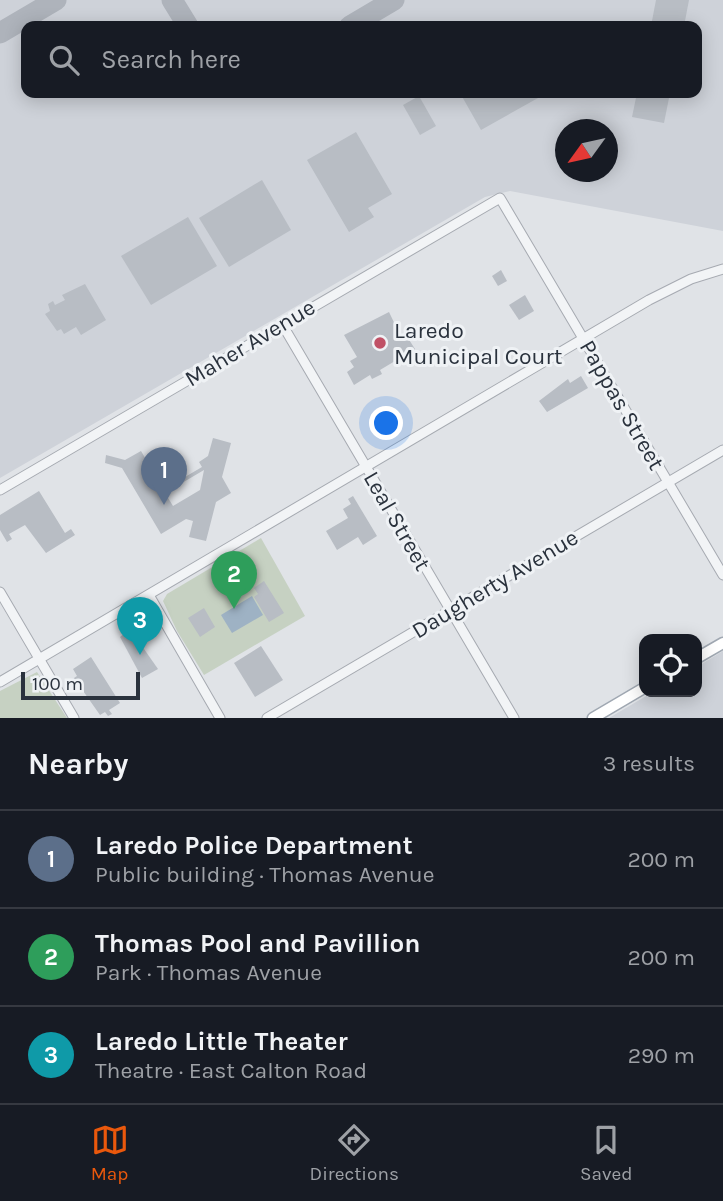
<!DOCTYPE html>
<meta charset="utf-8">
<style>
:root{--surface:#171b24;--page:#20242c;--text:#f1f3f6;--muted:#9ea1a6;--line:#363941;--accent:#ea580c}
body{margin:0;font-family:Karla,sans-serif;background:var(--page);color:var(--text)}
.controls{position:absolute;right:21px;bottom:21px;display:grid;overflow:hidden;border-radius:14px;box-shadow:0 4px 18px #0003}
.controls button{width:63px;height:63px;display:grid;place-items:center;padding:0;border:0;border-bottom:2px solid var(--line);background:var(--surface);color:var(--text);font:35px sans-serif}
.compass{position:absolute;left:555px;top:119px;width:63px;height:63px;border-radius:50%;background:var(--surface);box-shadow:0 4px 18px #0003;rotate:237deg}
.scale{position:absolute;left:21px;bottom:18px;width:119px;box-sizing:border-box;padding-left:7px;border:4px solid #2a323d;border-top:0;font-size:19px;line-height:24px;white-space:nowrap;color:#2a323d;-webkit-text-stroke:5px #eff2f5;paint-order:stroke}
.you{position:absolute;left:387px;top:424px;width:24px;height:24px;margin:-18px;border:5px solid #fff;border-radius:50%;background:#1a73e8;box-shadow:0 0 0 10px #1a73e833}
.badge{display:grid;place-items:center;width:46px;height:46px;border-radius:50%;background:var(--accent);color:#fff;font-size:23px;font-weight:700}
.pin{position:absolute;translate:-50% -58px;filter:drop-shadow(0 2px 4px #0008)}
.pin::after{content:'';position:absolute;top:37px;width:24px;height:21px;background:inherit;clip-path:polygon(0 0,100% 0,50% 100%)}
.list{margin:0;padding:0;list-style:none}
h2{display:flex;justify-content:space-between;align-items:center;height:91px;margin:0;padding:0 28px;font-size:30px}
h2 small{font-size:23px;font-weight:400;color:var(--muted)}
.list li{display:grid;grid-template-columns:46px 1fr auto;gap:21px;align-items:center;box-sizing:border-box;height:98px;padding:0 28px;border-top:2px solid var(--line)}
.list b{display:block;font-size:26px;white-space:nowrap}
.list p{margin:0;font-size:23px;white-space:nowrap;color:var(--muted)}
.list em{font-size:23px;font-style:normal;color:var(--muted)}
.icon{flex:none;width:38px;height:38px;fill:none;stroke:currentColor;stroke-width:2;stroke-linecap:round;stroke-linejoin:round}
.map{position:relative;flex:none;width:723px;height:718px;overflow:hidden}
.search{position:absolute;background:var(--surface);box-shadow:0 4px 18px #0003;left:21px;right:21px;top:21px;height:77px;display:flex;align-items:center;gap:18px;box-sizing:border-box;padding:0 24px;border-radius:14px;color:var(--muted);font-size:26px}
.sheet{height:385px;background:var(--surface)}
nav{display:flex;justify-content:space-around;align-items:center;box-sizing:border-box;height:98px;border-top:2px solid var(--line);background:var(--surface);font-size:19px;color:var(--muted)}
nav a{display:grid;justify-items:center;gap:4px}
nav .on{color:var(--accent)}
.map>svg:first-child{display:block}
</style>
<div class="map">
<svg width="723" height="718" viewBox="0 0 723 718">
<rect width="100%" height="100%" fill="#e0e3e7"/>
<g fill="#ced2d9" fill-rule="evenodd">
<path d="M0,0H723V231L510,191L485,197L0,478ZM26,26H697V93H26ZM566,130H608V172H566Z"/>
<path d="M723,651V718H609L653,692H697V667Z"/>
</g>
<g fill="#c6d1c2">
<path d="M261,538L305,616L204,675L177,631L163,601L167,594Z"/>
<path d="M37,672L67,718H0V691Z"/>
</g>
<path fill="#9eb2c4" d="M252,596L263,615L232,633L221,615Z"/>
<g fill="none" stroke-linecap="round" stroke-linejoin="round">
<g stroke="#aeb3bb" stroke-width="21">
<path d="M172,0L188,26"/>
<path d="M350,26L394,0"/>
<path d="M0,33L56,0"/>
</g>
</g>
<g fill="#b8bdc4" fill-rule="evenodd">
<path d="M656,0H689L684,26H651Z"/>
<path d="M460,93H547L481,130Z"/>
<path d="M637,93H670L664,123L632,117Z"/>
<path d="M419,96L436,126L420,135L403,105Z"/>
<path d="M356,132L392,194L368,208L374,217L349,232L307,160Z"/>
<path d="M262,180L291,230L229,267L199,218Z"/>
<path d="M188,217L217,266L151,305L121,256Z"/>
<path d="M501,270L507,281L498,286L492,276Z"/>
<path d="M85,284L106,320L81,335L76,327L64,334L61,329L57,331L45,314L50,311L48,304L53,301L55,305L65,300L62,295Z"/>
<path d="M525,295L534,311L519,320L509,305Z"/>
<path d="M389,312L401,337L406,335L415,349L380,370L382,374L372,379L370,375L354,385L347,372L354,367L350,361L357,357L344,335Z"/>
<path d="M581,376L588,388L547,412L539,401L568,379L570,383Z"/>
<path d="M213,438L231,443L222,477L231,493L216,502L206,541L189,537L193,521L186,519L161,534L122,468L105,463L106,455L125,460L141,451L151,468L157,460L162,462L164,470L182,472L185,477L202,467L199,462L208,456ZM204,470L200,490L173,506L165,493Z"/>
<path d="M39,491L65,533L71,529L75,535L46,553L25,525L9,534L12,539L7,542L0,530V515Z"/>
<path d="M353,496L377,536L363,545L358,537L337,550L326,531L348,518L343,509L351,504L348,499Z"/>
<path d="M264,581L284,613L269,622L254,597L258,594L254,588Z"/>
<path d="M204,608L215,627L200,637L188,618Z"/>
<path d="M130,629L158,669L142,678L120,637Z"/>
<path d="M261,646L283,680L255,697L234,663Z"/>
<path d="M91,657L120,703L109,710L112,714L108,716L105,712L100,715L74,678L77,676L73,669Z"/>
</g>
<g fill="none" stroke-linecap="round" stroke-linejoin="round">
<g stroke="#a6aab1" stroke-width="11">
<g id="minor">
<path d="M282,324L514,718"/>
<path d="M0,490L500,198L723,575"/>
<path d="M0,592L74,718"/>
<path d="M149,595L220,718"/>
<path d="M0,682L649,300L691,279L723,269"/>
<path d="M267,718L723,450"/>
</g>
</g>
<g stroke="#a0a8b2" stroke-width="13">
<g id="major">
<path d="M697,658L723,643"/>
<path d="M593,718L644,688"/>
</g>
</g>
<use href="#minor" stroke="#f2f4f6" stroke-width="9"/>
<use href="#major" stroke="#fff" stroke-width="10"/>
</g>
<circle fill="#c05166" stroke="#eff2f5" stroke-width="2.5" cx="380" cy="343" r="7"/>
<g text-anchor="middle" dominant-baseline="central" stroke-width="6" stroke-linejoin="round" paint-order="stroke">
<g font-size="23" fill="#2a323d" stroke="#eff2f5" text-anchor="start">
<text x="394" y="330">Laredo<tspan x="394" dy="26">Municipal Court</tspan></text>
</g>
<g font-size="23" fill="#2a323d" stroke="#eff2f5">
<text transform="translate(250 343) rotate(-31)">Maher Avenue</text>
<text transform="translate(622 405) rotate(60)">Pappas Street</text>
<text transform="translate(397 521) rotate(60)">Leal Street</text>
<text transform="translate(495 584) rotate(-31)">Daugherty Avenue</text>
</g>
</g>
</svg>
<div class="controls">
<button><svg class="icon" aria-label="locate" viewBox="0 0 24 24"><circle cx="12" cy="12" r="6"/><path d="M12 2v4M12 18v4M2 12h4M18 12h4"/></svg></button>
</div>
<svg class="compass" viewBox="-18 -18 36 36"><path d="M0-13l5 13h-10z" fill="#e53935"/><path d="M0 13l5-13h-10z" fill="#9ea1a6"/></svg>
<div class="scale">100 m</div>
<div class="you"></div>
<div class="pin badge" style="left:164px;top:505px;background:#5c6f8a">1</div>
<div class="pin badge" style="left:234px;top:609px;background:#2e9e5b">2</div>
<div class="pin badge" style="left:140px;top:655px;background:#0f9aa8">3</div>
<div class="search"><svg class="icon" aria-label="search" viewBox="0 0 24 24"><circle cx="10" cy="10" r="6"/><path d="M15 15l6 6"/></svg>Search here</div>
</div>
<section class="sheet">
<h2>Nearby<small>3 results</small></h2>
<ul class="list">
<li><span class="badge" style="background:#5c6f8a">1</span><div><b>Laredo Police Department</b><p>Public building · Thomas Avenue</p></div><em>200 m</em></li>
<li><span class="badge" style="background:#2e9e5b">2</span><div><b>Thomas Pool and Pavillion</b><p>Park · Thomas Avenue</p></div><em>200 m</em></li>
<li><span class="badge" style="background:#0f9aa8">3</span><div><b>Laredo Little Theater</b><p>Theatre · East Calton Road</p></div><em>290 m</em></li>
</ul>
</section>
<nav>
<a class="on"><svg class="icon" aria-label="map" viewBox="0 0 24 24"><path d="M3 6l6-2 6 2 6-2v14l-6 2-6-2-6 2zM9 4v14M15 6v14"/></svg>Map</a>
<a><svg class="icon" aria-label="directions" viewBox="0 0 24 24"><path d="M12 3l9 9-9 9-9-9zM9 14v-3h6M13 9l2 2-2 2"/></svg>Directions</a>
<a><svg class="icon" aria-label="saved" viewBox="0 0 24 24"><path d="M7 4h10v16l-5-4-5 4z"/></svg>Saved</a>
</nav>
